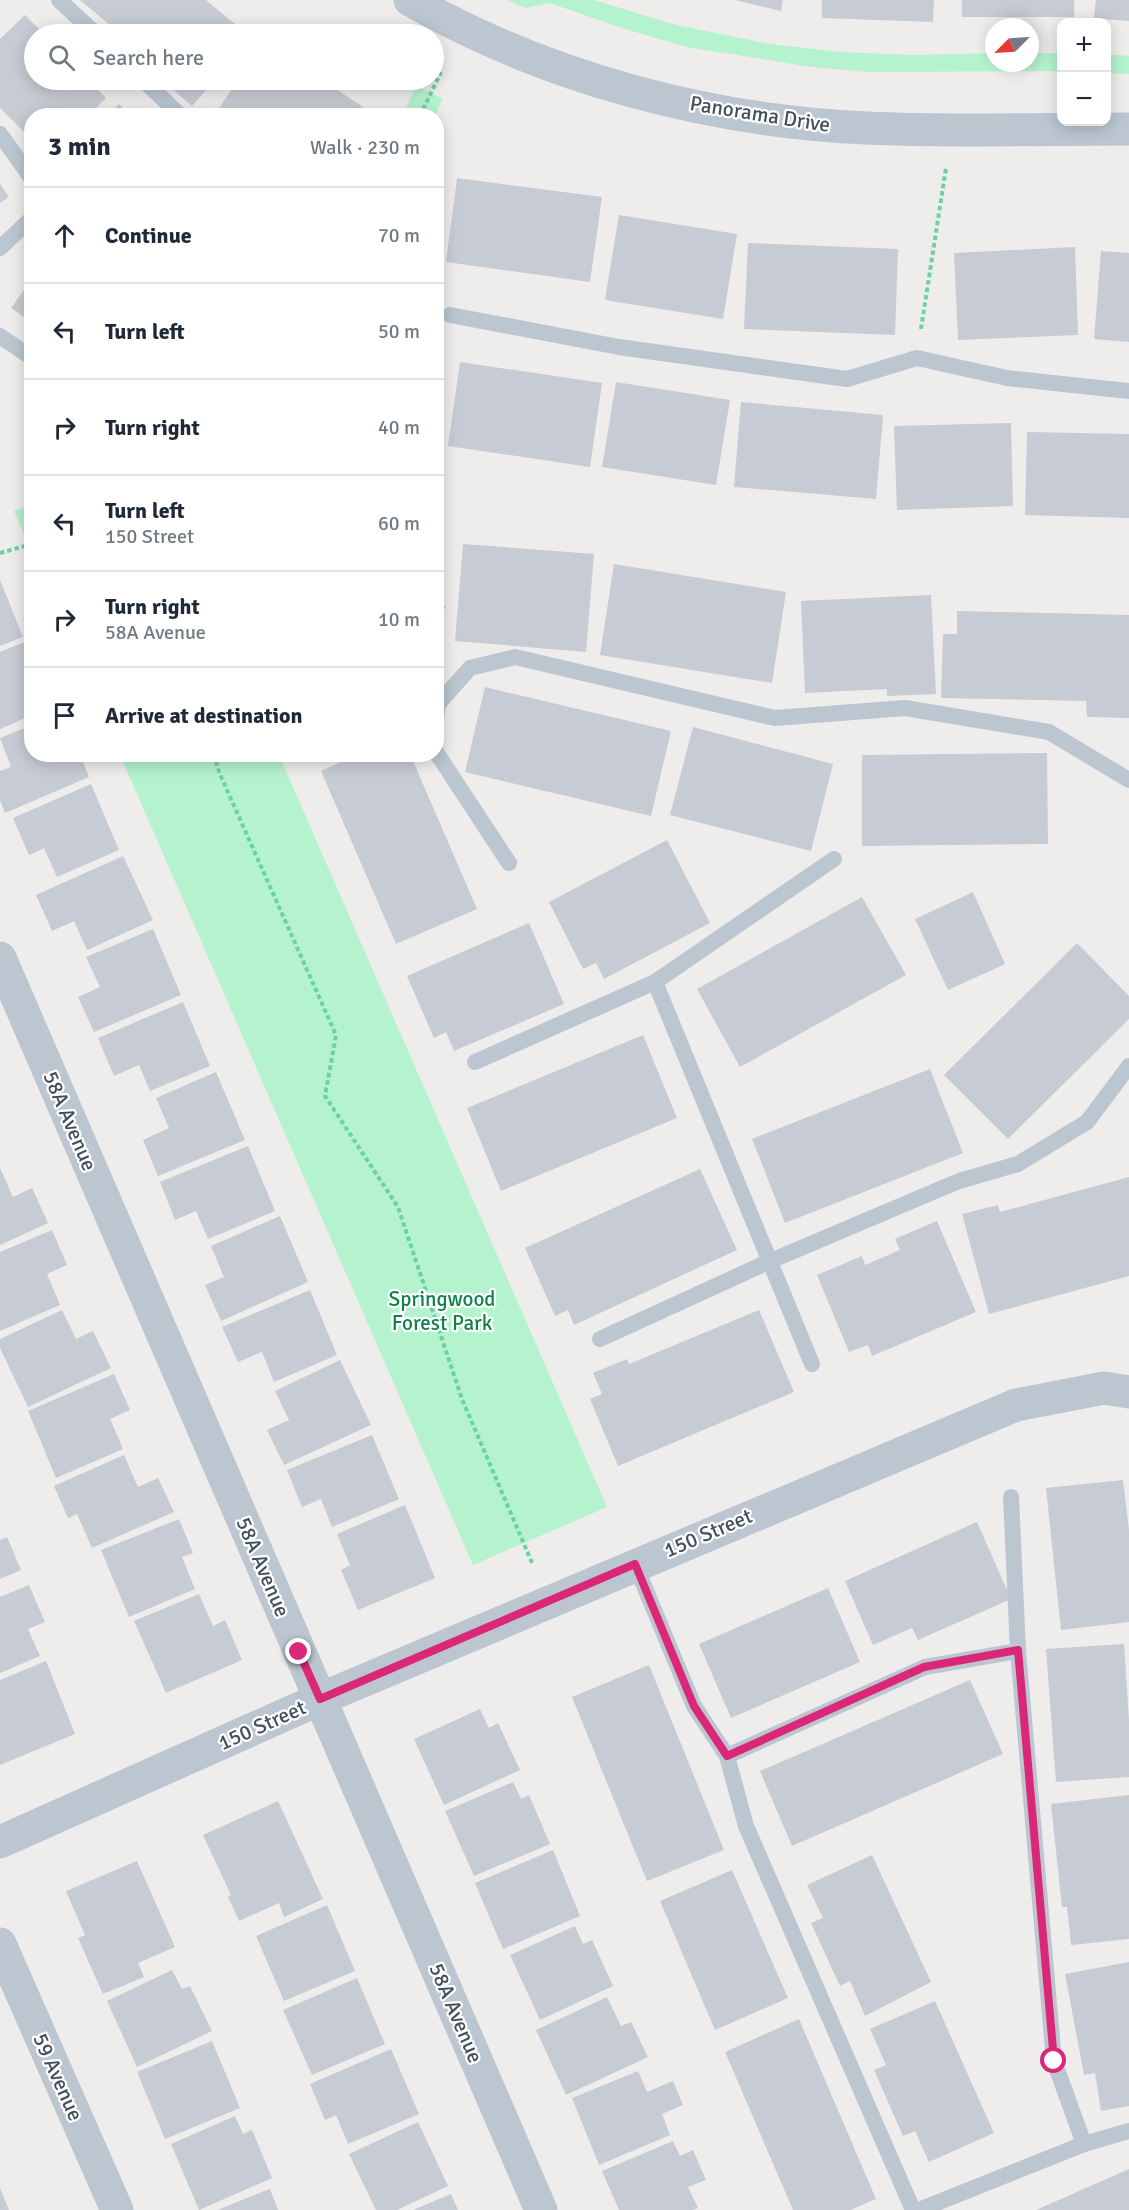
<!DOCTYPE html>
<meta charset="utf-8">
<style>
:root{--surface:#fff;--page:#f2f2f3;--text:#1f2937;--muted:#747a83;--line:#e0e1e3}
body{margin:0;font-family:Signika,sans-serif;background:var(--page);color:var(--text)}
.controls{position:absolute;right:18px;top:18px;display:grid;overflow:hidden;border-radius:12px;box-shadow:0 3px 15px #0003}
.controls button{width:54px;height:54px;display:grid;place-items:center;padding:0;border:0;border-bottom:2px solid var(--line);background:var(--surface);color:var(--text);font:30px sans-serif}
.compass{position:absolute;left:985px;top:18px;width:54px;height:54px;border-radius:50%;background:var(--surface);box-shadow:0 3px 15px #0003;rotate:246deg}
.stop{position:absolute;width:18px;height:18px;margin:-14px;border:4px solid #db2777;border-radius:50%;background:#fff}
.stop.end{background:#db2777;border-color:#fff;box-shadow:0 2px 6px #0008}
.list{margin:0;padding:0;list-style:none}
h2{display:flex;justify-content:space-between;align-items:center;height:78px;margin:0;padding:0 24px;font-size:26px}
h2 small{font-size:20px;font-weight:400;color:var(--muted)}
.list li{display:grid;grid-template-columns:39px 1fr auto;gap:18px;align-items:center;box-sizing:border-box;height:96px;padding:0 24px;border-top:2px solid var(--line)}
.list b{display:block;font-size:22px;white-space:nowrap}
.list p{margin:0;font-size:20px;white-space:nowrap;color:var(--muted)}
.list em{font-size:20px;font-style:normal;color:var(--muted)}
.icon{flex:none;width:33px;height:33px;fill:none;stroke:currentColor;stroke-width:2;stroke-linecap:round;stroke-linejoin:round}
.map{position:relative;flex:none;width:1129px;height:2210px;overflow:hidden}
.search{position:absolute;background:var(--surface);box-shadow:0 3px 15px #0003;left:24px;top:24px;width:420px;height:66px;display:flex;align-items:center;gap:15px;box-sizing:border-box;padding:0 21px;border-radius:33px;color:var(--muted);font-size:22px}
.panel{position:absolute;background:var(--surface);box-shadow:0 3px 15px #0003;left:24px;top:108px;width:420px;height:654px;border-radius:24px}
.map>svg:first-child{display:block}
</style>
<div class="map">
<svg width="1129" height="2210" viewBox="0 0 1129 2210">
<rect width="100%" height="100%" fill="#efecec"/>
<g fill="#b5f2ce">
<path d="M508,0H594L676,25L770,44L840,52L914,55L994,53V63H1030V53H1061V71L868,72L812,67L687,47L625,29L550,3L525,8Z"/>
<path d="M1107,54L1129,56V74L1107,73Z"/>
<path d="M416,86L443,99L435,115H403Z"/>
<path d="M31,504V551L14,511Z"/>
<path d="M120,755H279L607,1507L473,1565Z"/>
</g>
<g fill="#c7cbd3">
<path d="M80,0H206L247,34H121Z"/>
<path d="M735,0H783L781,11Z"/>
<path d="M822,0H934L933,22L822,18Z"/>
<rect x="962" y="0" width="112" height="17"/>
<path d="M1096,0H1129V21L1094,18Z"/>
<path d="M25,15L44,34H34V80H88L106,98L88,116H32V127L25,133L0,108V39Z"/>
<path d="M162,80H215L192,106Z"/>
<path d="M238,80H323L376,116H223L217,111Z"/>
<path d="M119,104L130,116H107Z"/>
<path d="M457,178L602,197L590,282L446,262Z"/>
<path d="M0,184L9,197L0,203Z"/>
<path d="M619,215L737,234L723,319L605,300Z"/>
<path d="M748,243L898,249L895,335L744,329Z"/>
<path d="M1075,247L1078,335L958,340L954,253Z"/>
<path d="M1101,251L1129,253V342L1094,339Z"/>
<path d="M32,279V323L11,308Z"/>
<path d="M460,362L602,383L590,467L448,446Z"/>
<path d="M616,382L730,400L716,485L602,467Z"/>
<path d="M741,402L883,415L876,499L734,487Z"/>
<path d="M1011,423L1013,506L897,510L894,426Z"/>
<path d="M1027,432L1129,434V518L1025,515Z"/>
<path d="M463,544L594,554L586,652L455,641Z"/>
<path d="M614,564L786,592L772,683L600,655Z"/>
<path d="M0,580L23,637L0,646Z"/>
<path d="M931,595L936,694L887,696V689L805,693L801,601Z"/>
<path d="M436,600L446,607L436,620Z"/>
<path d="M957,611L1129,615V718L1087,717L1086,701L941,698L943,634H957Z"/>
<path d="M29,640L32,646V715L0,729V652Z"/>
<path d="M485,687L671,731L651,816L465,772Z"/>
<path d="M32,725V754H80L89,777L5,813L0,800V771L11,767L0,738Z"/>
<path d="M693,727L833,764L811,851L670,815Z"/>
<path d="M1047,753L1048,844L862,846V755Z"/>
<path d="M359,754H410L477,909L396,944L321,771Z"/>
<path d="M91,784L119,850L57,877L44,848L29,855L13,818Z"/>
<path d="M667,840L710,923L604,979L596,963L583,969L549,902Z"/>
<path d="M123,856L153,920L87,950L74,921L52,931L36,895Z"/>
<path d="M973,892L1005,964L948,990L915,919Z"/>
<path d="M862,897L906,975L740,1067L697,989Z"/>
<path d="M529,923L564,1004L454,1051L446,1032L434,1038L407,976Z"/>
<path d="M153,929L181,995L94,1032L78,997L100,987L86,957Z"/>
<path d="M1077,943L1129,996V1019L1008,1139L944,1075Z"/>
<path d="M183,1002L210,1066L150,1091L139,1065L114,1076L98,1038Z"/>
<path d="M643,1035L677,1118L501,1191L467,1108Z"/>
<path d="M930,1069L963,1153L785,1223L752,1139Z"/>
<path d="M216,1072L245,1140L158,1176L143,1140L169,1128L156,1098Z"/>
<path d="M248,1146L275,1211L208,1239L196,1211L175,1220L160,1182Z"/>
<path d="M0,1168L13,1197L32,1188L48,1223L0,1245Z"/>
<path d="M700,1169L737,1250L574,1325L568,1310L555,1316L525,1248Z"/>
<path d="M1129,1177V1276L989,1314L962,1214L998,1205L1000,1212Z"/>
<path d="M280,1216L308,1282L221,1321L205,1285L224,1277L211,1246Z"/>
<path d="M937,1221L976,1312L872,1356L868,1345L849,1352L817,1275L862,1256L865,1265L900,1250L895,1239Z"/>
<path d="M52,1230L67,1265L47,1274L60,1305L0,1331V1252Z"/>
<path d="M310,1290L337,1355L274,1382L262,1352L238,1362L222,1327Z"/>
<path d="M62,1310L76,1339L93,1331L111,1368L28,1407L0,1348V1339Z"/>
<path d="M759,1310L794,1392L618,1466L590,1399L602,1394L593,1373L627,1359L629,1364Z"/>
<path d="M340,1360L371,1425L284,1465L267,1430L289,1420L275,1391Z"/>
<path d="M114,1374L130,1410L110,1419L123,1449L56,1478L28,1411Z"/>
<path d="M372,1435L399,1499L332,1527L321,1499L302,1507L287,1470Z"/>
<path d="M124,1455L138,1487L158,1478L174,1512L92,1548L77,1514L68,1518L54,1486Z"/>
<path d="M1123,1480L1129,1530V1622L1061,1630L1046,1488Z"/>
<path d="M405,1505L435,1578L358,1610L341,1570L350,1565L337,1534Z"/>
<path d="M179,1519L193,1553L182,1557L195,1589L129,1617L101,1550Z"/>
<path d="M977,1522L1011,1599L918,1640L912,1628L873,1645L845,1581Z"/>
<path d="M7,1537L21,1570L0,1579V1540Z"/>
<path d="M29,1585L45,1622L28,1629L40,1656L0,1673V1597Z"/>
<path d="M828,1588L860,1662L731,1718L699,1644Z"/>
<path d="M199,1594L213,1626L225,1620L242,1660L166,1693L134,1621Z"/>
<path d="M1124,1644L1129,1721V1777L1056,1782L1046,1649Z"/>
<path d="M46,1661L75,1734L0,1765V1680Z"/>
<path d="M649,1665L724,1850L647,1881L572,1697Z"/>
<path d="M970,1680L1003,1754L792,1846L760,1771Z"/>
<path d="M480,1709L489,1728L498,1723L520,1770L444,1805L414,1739Z"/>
<path d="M513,1782L521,1799L529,1795L550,1844L474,1876L445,1811Z"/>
<path d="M1129,1795V1939L1071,1945L1067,1907H1062L1051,1804Z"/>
<path d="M278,1801L323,1899L284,1917L279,1903L239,1921L228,1897L231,1895L203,1835Z"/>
<path d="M553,1850L580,1916L503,1949L475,1883Z"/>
<path d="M872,1855L931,1982L865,2016L850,1981L840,1986L811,1923L823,1918L807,1885Z"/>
<path d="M137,1861L175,1947L138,1963L144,1977L103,1994L78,1938L85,1935L66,1891Z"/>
<path d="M732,1870L788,1998L715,2030L660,1901Z"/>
<path d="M327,1905L355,1971L284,2001L256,1936Z"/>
<path d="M575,1926L583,1944L592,1940L613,1986L540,2020L510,1955Z"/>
<path d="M1129,1962V2106L1101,2111L1095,2073L1084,2075L1065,1974Z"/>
<path d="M172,1970L182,1989L190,1986L212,2031L137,2067L107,2001Z"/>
<path d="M357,1978L385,2044L312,2075L283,2010Z"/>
<path d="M607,1997L621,2026L631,2022L648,2057L566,2095L536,2030Z"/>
<path d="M935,2001L994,2133L929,2162L915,2131L903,2136L874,2070L886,2065L870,2029Z"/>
<path d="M799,2019L876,2199L850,2210H793L725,2052Z"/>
<path d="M212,2041L240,2108L165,2139L137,2072Z"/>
<path d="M391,2049L419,2114L348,2144L336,2115L325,2120L310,2084Z"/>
<path d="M638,2071L647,2092L673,2081L683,2105L662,2114L670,2135L599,2165L572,2098Z"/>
<path d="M235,2116L243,2134L252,2130L272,2178L199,2210L171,2144Z"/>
<path d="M418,2122L448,2186L397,2210H376L349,2154Z"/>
<path d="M673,2141L680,2156L693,2150L706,2180L688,2187L698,2208L692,2210H619L602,2171Z"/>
<path d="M1129,2169V2210H1036Z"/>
<path d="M0,2188L9,2210H0Z"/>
<path d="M270,2189L278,2210H217Z"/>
<path d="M451,2194L458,2210H413Z"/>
</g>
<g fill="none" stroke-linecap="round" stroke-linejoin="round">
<g stroke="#6bd2a1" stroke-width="4" stroke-dasharray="4.5 3" stroke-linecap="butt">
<path d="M420,116L441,72"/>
<path d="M921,329L946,168"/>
<path d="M0,553L32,544"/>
<path d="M214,754L219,772L336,1035L325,1096L398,1207L462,1399L533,1565"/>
</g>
<g stroke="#bbc6d0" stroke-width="16">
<path d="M59,0L96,34"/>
<path d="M143,80L181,116"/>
<path d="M0,134L32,179"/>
<path d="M0,248L32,218"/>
<path d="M450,315L619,347L847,379L917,358L1007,378L1129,391"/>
<path d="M0,336L32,358"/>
<path d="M436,719L438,704L470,668L515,657L775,718L905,708L1049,732L1129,780"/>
<path d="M436,752L509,863"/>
<path d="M655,982L812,1364"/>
<path d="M475,1062L655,982L834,859"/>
<path d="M600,1339L768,1262L959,1181L1018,1164L1087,1122L1129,1066"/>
<path d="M1011,1497L1018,1651L1054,2061L1084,2144"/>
<path d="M635,1564L694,1706L727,1756L746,1826L913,2210"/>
<path d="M727,1756L925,1667L1018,1651"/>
<path d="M919,2210L1084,2144L1129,2131"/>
</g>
<g stroke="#bbc6d0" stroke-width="33">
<path d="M0,958L541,2210"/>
<path d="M0,1842L320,1699L1016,1405L1104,1388L1129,1392"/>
<path d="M0,1944L117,2210"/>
</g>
<path stroke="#bbc6d0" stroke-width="33" d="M410,0C547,78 709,121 866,128C953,132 1041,129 1129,129"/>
</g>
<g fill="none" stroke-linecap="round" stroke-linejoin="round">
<path stroke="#db2777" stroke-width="8" d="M299,1652L320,1699L635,1564L694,1706L727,1756L924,1667L1018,1650L1054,2061"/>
</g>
<g text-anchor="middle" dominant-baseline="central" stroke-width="4.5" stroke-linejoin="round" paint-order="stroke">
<g font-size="21" fill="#434f5b" stroke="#fff">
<text transform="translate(760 114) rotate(9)">Panorama Drive</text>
<text transform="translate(70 1121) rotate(67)">58A Avenue</text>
<text transform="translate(708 1533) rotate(-23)">150 Street</text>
<text transform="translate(263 1567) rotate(67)">58A Avenue</text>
<text transform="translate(262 1725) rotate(-24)">150 Street</text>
<text transform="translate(456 2013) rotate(67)">58A Avenue</text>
<text transform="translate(58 2077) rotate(66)">59 Avenue</text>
</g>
<g font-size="21" fill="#0f814a" stroke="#fff">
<text x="442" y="1299">Springwood<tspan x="442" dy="24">Forest Park</tspan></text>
</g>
</g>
</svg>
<div class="controls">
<button>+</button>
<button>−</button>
</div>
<svg class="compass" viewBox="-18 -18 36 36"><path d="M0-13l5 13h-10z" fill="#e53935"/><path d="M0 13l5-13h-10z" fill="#747a83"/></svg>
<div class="stop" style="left:1054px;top:2061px"></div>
<div class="stop end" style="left:299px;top:1652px"></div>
<div class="search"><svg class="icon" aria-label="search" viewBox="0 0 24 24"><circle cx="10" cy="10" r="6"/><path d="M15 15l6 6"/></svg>Search here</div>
<section class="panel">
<h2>3 min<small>Walk · 230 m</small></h2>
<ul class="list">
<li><svg class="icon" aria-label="ahead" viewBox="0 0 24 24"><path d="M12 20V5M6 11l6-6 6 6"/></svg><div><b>Continue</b></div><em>70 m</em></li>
<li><svg class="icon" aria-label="left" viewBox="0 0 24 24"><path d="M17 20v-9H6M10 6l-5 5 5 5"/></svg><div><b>Turn left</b></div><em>50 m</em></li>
<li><svg class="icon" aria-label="right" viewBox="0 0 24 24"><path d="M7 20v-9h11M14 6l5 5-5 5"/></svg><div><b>Turn right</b></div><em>40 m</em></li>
<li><svg class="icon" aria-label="left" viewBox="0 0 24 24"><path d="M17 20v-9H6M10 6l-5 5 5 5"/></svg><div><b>Turn left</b><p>150 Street</p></div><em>60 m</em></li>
<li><svg class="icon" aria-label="right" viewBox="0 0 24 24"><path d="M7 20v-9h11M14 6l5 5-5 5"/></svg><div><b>Turn right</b><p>58A Avenue</p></div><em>10 m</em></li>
<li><svg class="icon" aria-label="arrive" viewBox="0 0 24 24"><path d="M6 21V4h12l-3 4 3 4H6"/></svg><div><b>Arrive at destination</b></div></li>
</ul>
</section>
</div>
